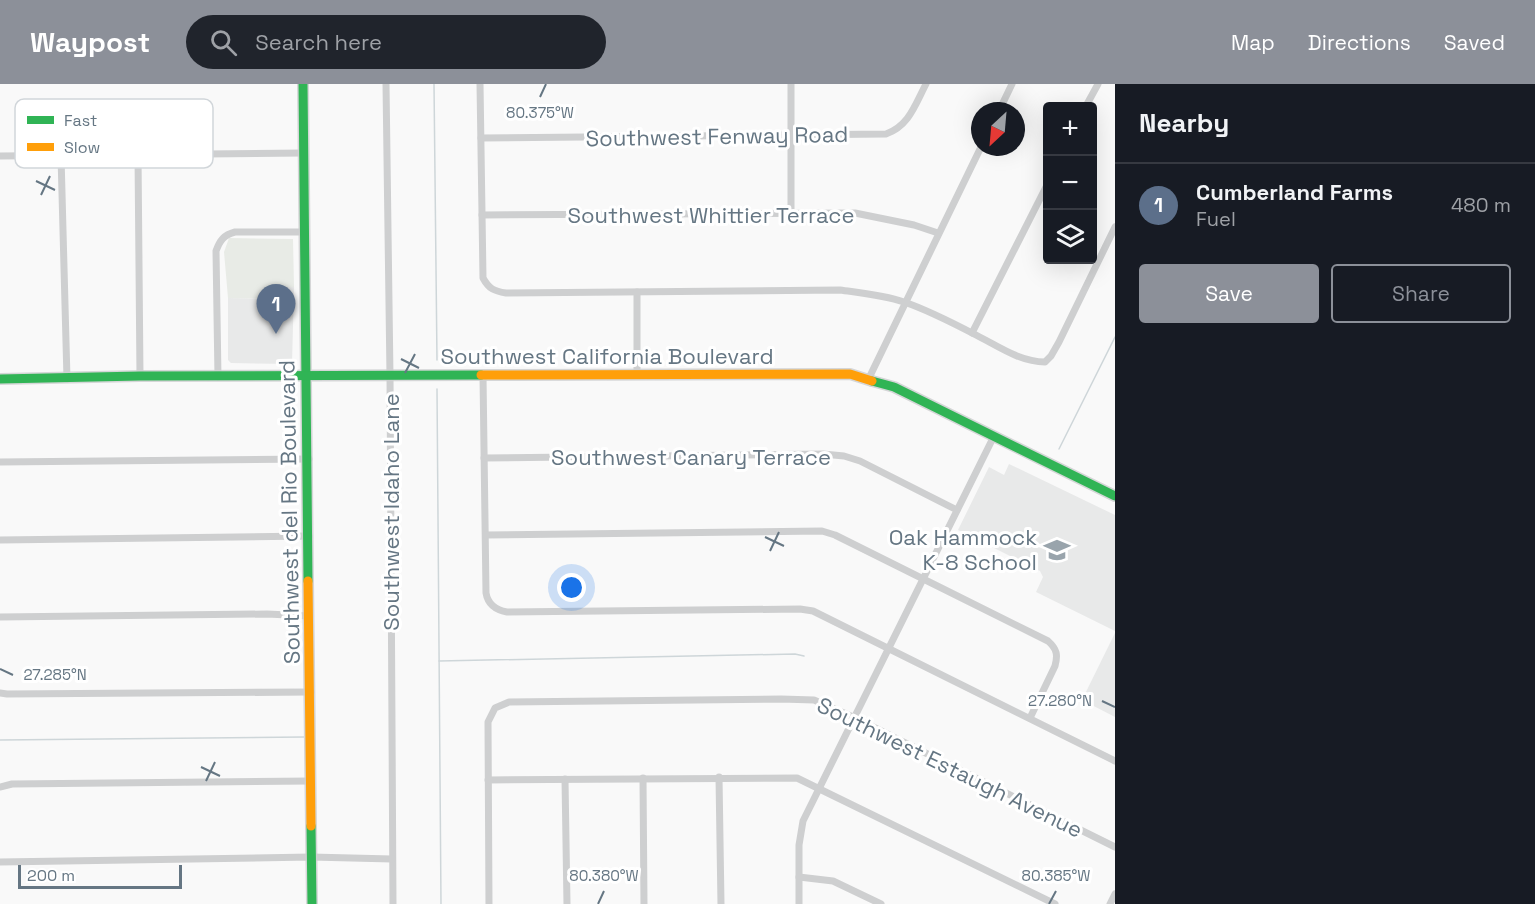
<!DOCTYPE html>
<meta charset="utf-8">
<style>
:root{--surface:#171b24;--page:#20242c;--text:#f1f3f6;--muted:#9ea1a6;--line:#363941;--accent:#8c9099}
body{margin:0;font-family:"Space Grotesk",sans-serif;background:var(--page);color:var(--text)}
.controls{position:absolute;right:18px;top:18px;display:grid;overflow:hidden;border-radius:6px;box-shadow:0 6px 24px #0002}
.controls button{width:54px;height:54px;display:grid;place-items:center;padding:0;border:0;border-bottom:2px solid var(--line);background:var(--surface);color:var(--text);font:30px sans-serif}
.compass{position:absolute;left:971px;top:18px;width:54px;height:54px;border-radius:50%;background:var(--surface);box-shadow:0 6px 24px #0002;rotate:206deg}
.scale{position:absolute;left:18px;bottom:15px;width:164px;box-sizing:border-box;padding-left:6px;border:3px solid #657683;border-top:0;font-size:16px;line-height:21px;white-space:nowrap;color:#657683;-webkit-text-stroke:4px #fff;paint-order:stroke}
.you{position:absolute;left:572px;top:504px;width:21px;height:21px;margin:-15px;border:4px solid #fff;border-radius:50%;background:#1a73e8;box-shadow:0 0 0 9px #1a73e833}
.badge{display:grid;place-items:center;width:39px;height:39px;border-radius:50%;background:var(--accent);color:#fff;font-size:20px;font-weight:700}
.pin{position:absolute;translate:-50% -50px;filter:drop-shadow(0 2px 3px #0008)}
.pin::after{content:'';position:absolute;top:32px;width:21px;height:18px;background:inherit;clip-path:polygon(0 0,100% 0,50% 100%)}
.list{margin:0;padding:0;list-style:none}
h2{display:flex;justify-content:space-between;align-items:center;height:78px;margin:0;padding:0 24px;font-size:26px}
h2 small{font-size:20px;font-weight:400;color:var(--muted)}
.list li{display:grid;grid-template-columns:39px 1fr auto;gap:18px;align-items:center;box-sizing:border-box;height:84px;padding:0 24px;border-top:2px solid var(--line)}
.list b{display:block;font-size:22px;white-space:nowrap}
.list p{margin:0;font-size:20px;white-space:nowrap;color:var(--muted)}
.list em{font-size:20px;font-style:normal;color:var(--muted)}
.actions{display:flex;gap:12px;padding:18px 24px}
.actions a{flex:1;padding:14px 0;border:2px solid var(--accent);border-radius:6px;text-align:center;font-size:21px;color:var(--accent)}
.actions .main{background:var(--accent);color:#fff}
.icon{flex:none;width:33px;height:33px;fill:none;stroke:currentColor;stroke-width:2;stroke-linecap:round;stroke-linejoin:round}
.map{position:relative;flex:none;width:1115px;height:820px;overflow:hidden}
header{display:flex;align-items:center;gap:36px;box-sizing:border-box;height:84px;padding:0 30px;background:var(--accent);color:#fff}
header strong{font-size:28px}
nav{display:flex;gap:33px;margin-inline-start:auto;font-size:21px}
.search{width:420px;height:54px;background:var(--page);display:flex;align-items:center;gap:15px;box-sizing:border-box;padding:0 21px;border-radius:33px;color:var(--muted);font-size:22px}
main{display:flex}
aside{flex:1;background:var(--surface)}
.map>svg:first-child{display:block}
</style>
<header>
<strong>Waypost</strong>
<div class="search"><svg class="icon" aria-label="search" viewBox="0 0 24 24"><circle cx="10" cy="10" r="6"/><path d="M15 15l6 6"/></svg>Search here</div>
<nav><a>Map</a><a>Directions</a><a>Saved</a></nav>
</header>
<main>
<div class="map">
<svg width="1115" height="820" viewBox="0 0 1115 820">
<rect width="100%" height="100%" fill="#f9f9f9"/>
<g fill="#e8e9e9">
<path d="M277,203H294L292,280L231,279L228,276V214L276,215Z"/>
<path d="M1009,380L1115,431V547L1036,508L1043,493L1040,487L958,446L989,383L1004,391Z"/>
<path d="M1115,549V633L1082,616Z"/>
</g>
<path fill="#e8ebe6" d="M229,154L293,155L294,203H277V215L228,214L224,168Z"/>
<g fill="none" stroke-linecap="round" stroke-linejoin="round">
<g stroke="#ced6d9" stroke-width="1.5">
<path d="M434,0L437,276"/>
<path d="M437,305L441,820"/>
<path d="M1059,365L1115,253"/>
<path d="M439,577L795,570L804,572"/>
<path d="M0,656L304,653"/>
</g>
<g stroke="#d5d6d7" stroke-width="12">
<g id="fast">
<path d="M303,0L308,497"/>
<path d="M0,295L140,292L481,291"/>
<path d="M872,297L894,303L1115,412"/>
<path d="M311,742L312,820"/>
</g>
</g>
<g stroke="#d5d6d7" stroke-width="12">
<g id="slow">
<path d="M481,291L850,290L872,297"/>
<path d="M308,497L311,742"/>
</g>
</g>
<g stroke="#cecfd0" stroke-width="7">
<path d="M386,0L390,292L393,820"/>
<path d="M480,0L483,194C489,205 494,207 506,209L840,206C861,209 883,211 904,218C928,226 953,239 976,251C998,262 1020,278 1045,278L1051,272L1059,258L1115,143"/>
<path d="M791,0V128"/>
<path d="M1086,22L1098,0"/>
<path d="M999,27L1012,0"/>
<path d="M481,54L886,50C909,42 915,21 926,0"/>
<path d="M138,71L140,292"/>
<path d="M0,72L304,69"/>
<path d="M61,72L67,295"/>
<path d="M482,131L855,129L914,141L938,149"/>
<path d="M637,208V289"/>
<path d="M972,249L1048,99"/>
<path d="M483,292L486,509C488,521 496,526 507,528L800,525L813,527L1115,677"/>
<path d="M218,293L216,167C220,156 224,151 235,148H305"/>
<path d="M869,294L981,63"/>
<path d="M484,374L823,370L844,372L860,377L957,426"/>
<path d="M0,378L309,375"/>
<path d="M486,451L822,447L835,451L1048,557C1057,565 1058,571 1055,582L1030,634"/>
<path d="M0,456L309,452"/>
<path d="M0,533L267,530L309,532"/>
<path d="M0,609L7,610L311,608"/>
<path d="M719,693L721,820"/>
<path d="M643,694L644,820"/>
<path d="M565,695L567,820"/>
<path d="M488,696L797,694L1055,820"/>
<path d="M0,703L12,700L311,697"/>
<path d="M0,778L311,773L392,775"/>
<path d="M799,793L833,797L881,820"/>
<path d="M489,820L488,638L495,624L509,618L781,615L814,616L853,633L1115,763"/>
<path d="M799,820V761L803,737L994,352"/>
<path d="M1110,820L1115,810"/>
</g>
<use href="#fast" stroke="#30b455" stroke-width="9"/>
<use href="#slow" stroke="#ff9f0a" stroke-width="9"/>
</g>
<path fill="none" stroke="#657683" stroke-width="2" d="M540,13L546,0M36,97L55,106M41,111L50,92M401,275L419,284M405,289L415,270M765,453L784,462M770,467L779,448M0,585L13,591M1102,617L1115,623M201,683L220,692M206,697L215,678M598,820L604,807M1049,820L1056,807"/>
<defs>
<g id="school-bare" transform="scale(2.07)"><path d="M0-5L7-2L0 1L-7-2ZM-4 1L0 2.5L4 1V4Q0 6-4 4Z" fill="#99a4ac" stroke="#fff" stroke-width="2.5" paint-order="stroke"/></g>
</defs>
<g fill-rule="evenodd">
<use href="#school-bare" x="1057" y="466"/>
</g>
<g text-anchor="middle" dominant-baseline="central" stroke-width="6" stroke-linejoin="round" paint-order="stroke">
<g font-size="22" fill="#657683" stroke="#fff">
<text transform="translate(717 52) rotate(-1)">Southwest Fenway Road</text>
<text x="711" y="131">Southwest Whittier Terrace</text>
<text x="607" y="272">Southwest California Boulevard</text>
<text x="691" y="373">Southwest Canary Terrace</text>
<text transform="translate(289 428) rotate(-91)">Southwest del Rio Boulevard</text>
<text transform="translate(391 428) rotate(-90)">Southwest Idaho Lane</text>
<text transform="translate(950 683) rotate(26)">Southwest Estaugh Avenue</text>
</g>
<g font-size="22" fill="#657683" stroke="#fff" text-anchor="end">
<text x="1037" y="453">Oak Hammock<tspan x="1037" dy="25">K-8 School</tspan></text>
</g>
</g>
<rect x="15" y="15" width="198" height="69" rx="9" fill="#fff" stroke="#d1d6da" stroke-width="1.5"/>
<rect x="27" y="32" width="27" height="8" fill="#30b455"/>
<rect x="27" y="59" width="27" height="8" fill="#ff9f0a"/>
<g font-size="16" fill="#657683">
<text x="64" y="42">Fast</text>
<text x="64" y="69">Slow</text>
</g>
<g font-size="15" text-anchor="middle" fill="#657683" stroke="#fff" stroke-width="6" stroke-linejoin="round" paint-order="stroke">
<text x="540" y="34">80.375°W</text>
<text x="55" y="596">27.285°N</text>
<text x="1060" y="622">27.280°N</text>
<text x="604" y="797">80.380°W</text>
<text x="1056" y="797">80.385°W</text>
</g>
</svg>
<div class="controls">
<button>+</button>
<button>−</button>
<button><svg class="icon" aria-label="layers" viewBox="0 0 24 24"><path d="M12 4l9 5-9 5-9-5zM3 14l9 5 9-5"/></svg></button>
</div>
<svg class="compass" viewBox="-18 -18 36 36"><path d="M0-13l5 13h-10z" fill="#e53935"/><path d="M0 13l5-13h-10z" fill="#9ea1a6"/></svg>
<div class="scale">200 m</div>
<div class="you"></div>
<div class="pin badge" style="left:276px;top:250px;background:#5c6f8a">1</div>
</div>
<aside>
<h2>Nearby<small></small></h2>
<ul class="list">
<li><span class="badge" style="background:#5c6f8a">1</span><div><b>Cumberland Farms</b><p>Fuel</p></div><em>480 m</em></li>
</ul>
<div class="actions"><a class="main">Save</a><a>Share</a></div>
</aside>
</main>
